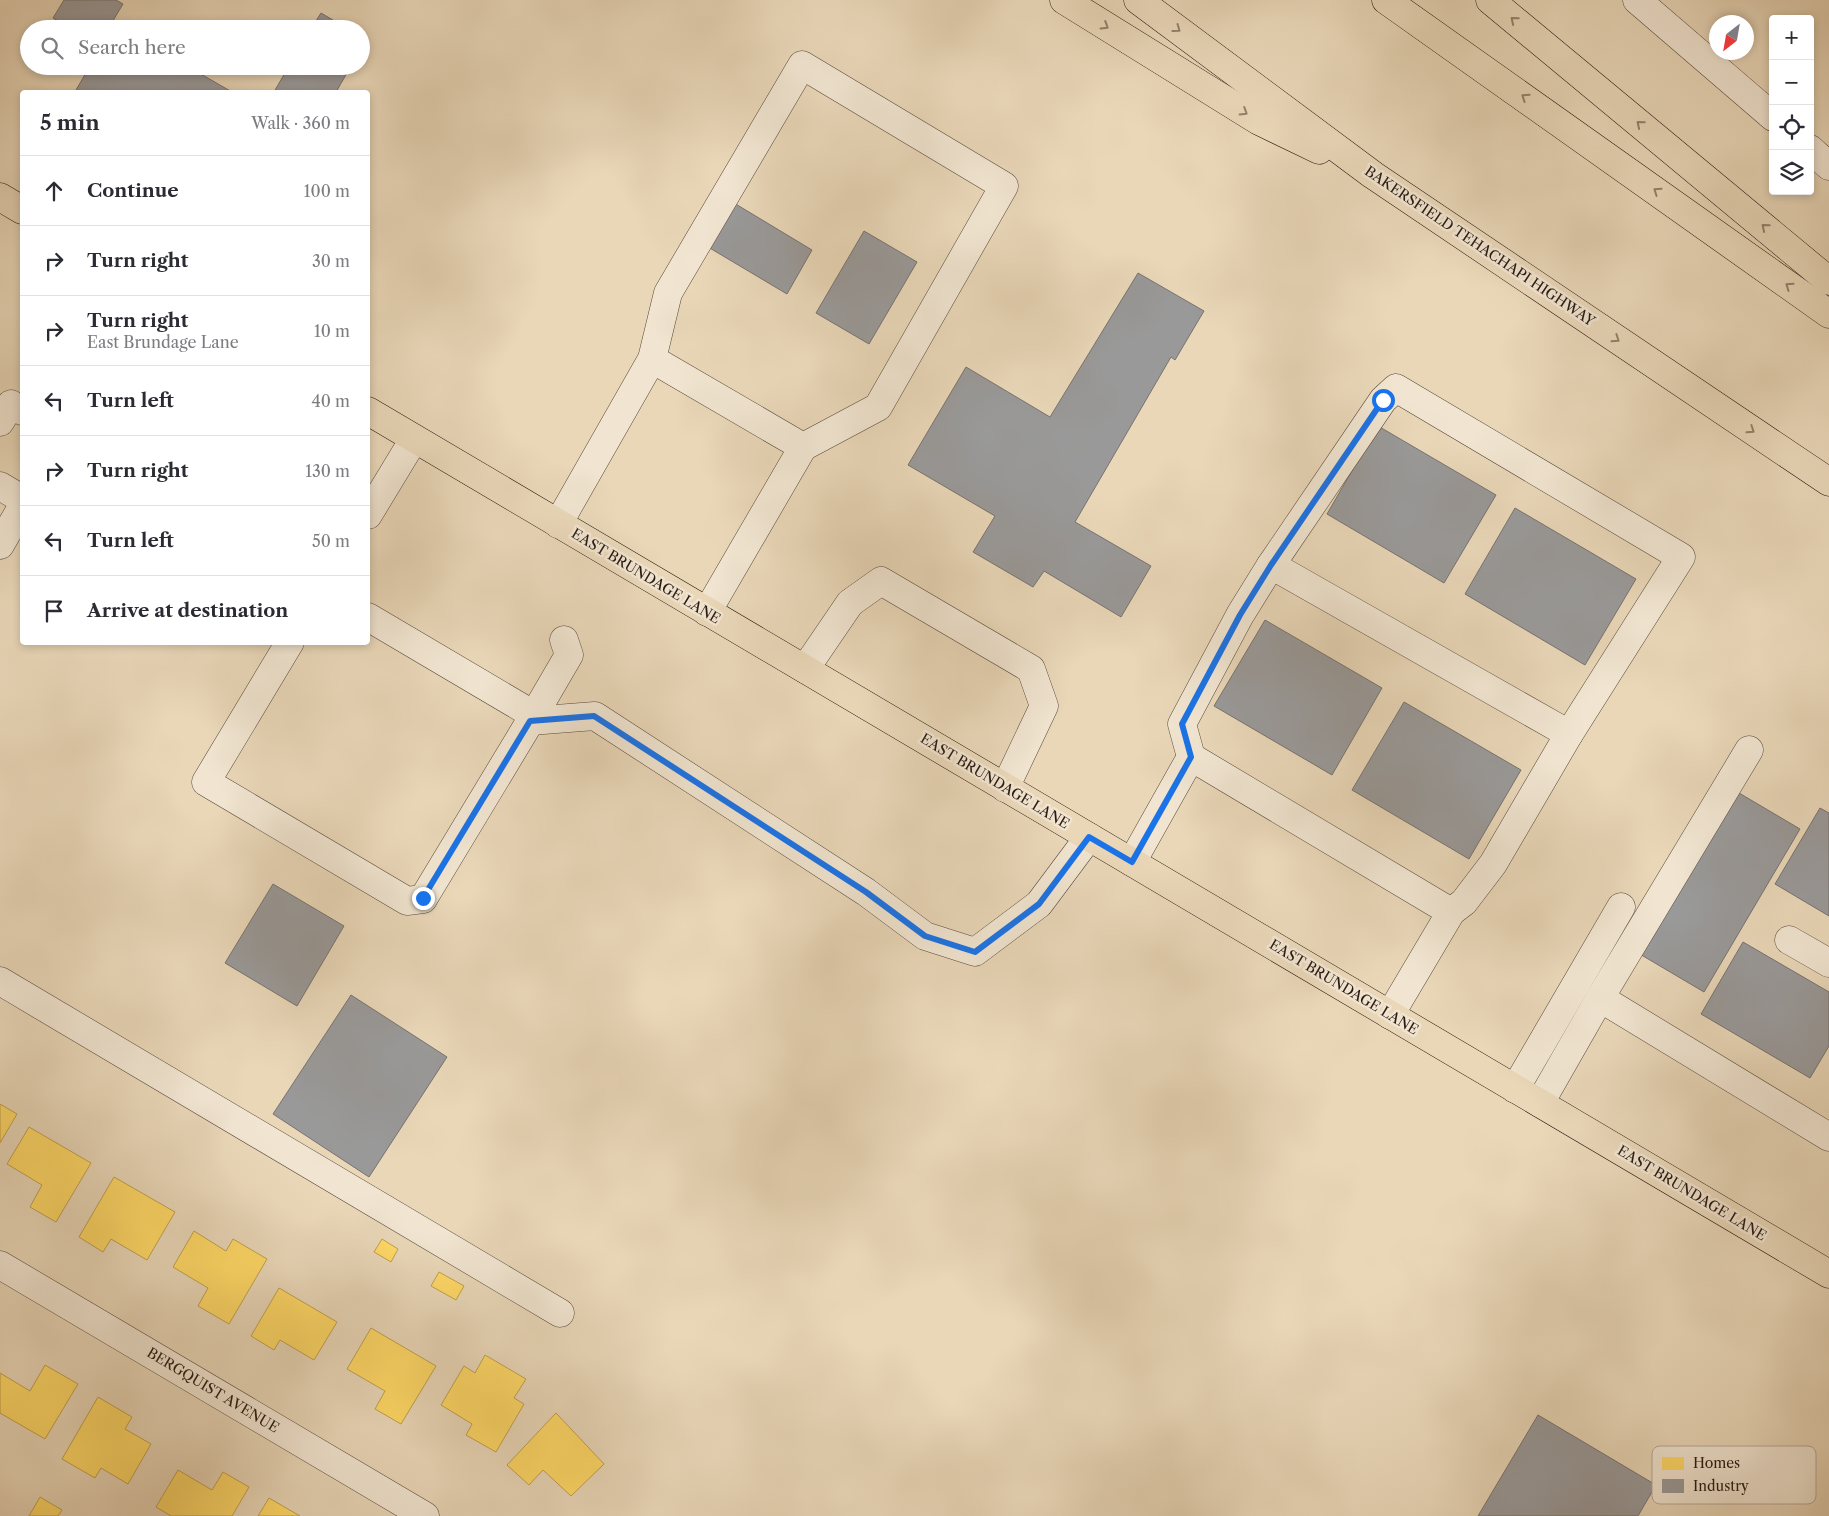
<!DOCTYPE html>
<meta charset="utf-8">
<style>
:root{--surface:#fff;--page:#f7f7f7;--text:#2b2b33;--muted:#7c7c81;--line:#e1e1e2}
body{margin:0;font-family:"Libre Caslon Text",serif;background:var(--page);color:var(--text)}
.controls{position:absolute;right:15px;top:15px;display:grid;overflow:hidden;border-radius:5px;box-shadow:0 2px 8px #0003}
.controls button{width:45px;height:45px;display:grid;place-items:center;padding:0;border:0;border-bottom:1px solid var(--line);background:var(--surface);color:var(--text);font:25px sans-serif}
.compass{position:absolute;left:1709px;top:15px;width:45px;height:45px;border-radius:50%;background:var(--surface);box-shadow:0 2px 8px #0003;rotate:211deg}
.stop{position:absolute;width:15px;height:15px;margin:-11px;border:4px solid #1a73e8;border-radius:50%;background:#fff}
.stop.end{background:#1a73e8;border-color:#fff;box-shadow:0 1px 5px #0008}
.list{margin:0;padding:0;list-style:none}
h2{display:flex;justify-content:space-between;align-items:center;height:65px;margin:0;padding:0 20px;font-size:21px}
h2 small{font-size:16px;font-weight:400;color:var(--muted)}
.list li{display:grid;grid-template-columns:32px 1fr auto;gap:15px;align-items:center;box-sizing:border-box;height:70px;padding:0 20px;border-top:1px solid var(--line)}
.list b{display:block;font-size:19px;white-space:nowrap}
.list p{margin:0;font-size:16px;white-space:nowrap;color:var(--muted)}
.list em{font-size:16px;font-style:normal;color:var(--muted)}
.icon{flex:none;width:28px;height:28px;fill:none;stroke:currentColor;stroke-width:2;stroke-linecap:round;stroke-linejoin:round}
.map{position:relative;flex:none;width:1829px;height:1516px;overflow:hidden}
.search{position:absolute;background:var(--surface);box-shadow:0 2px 8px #0003;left:20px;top:20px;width:350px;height:55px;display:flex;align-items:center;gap:12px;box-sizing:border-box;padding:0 18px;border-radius:28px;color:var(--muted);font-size:19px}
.panel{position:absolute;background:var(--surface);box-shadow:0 2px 8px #0003;left:20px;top:90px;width:350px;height:555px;border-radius:5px}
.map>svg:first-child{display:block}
</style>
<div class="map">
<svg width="1829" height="1516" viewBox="0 0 1829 1516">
<rect width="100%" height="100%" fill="#e9d7b8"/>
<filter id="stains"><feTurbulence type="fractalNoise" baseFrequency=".004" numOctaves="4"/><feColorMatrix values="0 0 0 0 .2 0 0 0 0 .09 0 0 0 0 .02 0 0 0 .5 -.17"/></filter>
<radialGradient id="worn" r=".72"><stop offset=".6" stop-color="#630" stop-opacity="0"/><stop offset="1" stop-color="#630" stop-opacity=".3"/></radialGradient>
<g fill="#ffd966" stroke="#bfa04d">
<path d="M0,1104L17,1114L0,1143Z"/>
<path d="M29,1127L91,1163L56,1222L30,1207L42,1185L7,1164Z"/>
<path d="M114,1177L175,1212L147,1260L111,1239L103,1252L79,1237Z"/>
<path d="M194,1231L226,1251L233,1239L267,1259L229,1324L198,1306L208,1288L173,1267Z"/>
<path d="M382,1239L398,1249L391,1262L374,1252Z"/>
<path d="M439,1272L464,1286L456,1300L431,1286Z"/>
<path d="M279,1288L337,1322L314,1360L280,1340L274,1350L251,1336Z"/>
<path d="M371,1328L436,1366L401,1424L375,1409L385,1391L347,1369Z"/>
<path d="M485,1355L526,1379L514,1398L524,1404L496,1452L466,1435L472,1424L441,1405L464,1366L475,1373Z"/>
<path d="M45,1365L78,1384L45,1439L0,1413V1373L30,1391Z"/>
<path d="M98,1397L132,1417L125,1429L151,1444L128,1484L101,1468L95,1478L62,1459Z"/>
<path d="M556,1413L604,1464L571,1496L543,1470L529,1485L507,1465Z"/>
<path d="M178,1470L212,1490L223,1472L249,1487L232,1516H171L156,1507Z"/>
<path d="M40,1497L62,1510L58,1516H29Z"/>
<path d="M269,1498L300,1516H258Z"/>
</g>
<g fill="#999" stroke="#777370">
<path d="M64,0H116L123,4L108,29H72L53,18Z"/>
<path d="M321,13L348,29H311Z"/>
<path d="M90,66H187L232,92H80L76,90Z"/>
<path d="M289,66H351L336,92H274Z"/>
<path d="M734,203L812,250L787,294L708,247Z"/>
<path d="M864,231L917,262L869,344L816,313Z"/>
<path d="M1138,273L1204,311L1175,360L1171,357L1075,522L1151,566L1121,617L1044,571L1033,587L973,552L995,516L908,465L966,367L1050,417Z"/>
<path d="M1378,426L1496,495L1444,583L1327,514Z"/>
<path d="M1515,508L1636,579L1585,665L1465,594Z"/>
<path d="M1265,620L1382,688L1332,775L1214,706Z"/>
<path d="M1404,702L1521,770L1469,859L1352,790Z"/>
<path d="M1734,790L1800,829L1704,992L1638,953Z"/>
<path d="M1820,808L1829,813V916L1775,884Z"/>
<path d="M273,884L344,926L297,1006L225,963Z"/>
<path d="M1743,942L1829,992V1046L1810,1078L1701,1014Z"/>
<path d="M351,995L447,1057L369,1177L273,1114Z"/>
<path d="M1538,1415L1656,1485L1638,1516H1478Z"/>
</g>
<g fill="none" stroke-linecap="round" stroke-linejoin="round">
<g stroke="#59493c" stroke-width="29">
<g id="minor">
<path d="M1637,0L1773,117"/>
<path d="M1810,149L1829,166"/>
<path d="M652,359L803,447"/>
<path d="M0,422L11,404L22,411"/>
<path d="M0,486L22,499"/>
<path d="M368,515L414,439"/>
<path d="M558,524L652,359L668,293L802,65L1004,186L878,407L803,447L707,612"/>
<path d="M0,545L22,507"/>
<path d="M1271,565L1569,734"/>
<path d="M368,617L534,715L569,655L564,640"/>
<path d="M290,642L206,782L407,901L423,899L534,715"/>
<path d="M805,669L850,603L881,581L1031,669L1044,706L1005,788"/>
<path d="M530,721L595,716L866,892L925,936L975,952L1039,904L1089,837"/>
<path d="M1132,862L1191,757"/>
<path d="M1789,940L1829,963"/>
<path d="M0,981L560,1313"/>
<path d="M1600,998L1749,750"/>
<path d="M1390,1015L1451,912L1464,902L1493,864L1569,734L1681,557L1396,388L1383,400L1271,565L1240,615L1182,724L1191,757L1451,912"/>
<path d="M1515,1089L1621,907"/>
<path d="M1540,1103L1600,998L1829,1137"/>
<path d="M0,1265L425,1516"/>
</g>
</g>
<g stroke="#291a12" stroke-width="29">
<g id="major">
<path d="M0,197L22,210"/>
<path d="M368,411L1829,1274"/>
</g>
</g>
<g stroke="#291a12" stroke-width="29">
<g id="highway">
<path d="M1064,0L1259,121L1319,150"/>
<path d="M1138,0L1373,175L1829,482"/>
<path d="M1386,0L1829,314"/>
<path d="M1490,0L1829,281"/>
</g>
</g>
<use href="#minor" stroke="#f1e5d1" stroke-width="28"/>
<use href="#major" stroke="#e9d7b8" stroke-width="28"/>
<use href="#highway" stroke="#e9d7b8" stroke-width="28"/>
</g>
<defs><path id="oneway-chevron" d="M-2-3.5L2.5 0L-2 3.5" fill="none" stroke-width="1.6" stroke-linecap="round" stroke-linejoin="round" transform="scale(1.25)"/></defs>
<g stroke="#93826d">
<use href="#oneway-chevron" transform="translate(1514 20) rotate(-140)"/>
<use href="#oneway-chevron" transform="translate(1105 26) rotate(32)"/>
<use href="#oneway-chevron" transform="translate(1177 29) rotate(36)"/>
<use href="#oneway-chevron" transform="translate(1525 97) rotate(-145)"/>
<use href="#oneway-chevron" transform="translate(1244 112) rotate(32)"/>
<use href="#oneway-chevron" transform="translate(1640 124) rotate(-140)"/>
<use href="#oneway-chevron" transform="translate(1657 191) rotate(-145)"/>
<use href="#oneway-chevron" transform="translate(1765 227) rotate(-140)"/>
<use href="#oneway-chevron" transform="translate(1789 286) rotate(-145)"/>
<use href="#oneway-chevron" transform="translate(1616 339) rotate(34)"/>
<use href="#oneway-chevron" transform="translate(1751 430) rotate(34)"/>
</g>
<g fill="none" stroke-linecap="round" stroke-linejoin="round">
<path stroke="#1a73e8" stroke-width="6" d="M423,898L530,721L594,716L866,892L925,936L975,952L1039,904L1089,837L1132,862L1191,757L1182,724L1240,615L1271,565L1383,400"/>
</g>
<g text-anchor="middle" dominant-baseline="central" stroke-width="5" stroke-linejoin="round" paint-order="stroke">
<g font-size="14" fill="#291a12" stroke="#f1e5d1">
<text transform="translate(1480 246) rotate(34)">BAKERSFIELD TEHACHAPI HIGHWAY</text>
<text transform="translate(646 576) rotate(31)">EAST BRUNDAGE LANE</text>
<text transform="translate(995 781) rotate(31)">EAST BRUNDAGE LANE</text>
<text transform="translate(1344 987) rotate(31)">EAST BRUNDAGE LANE</text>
<text transform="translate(1692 1193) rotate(31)">EAST BRUNDAGE LANE</text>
<text transform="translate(213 1390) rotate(31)">BERGQUIST AVENUE</text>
</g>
</g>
<rect x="1652" y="1446" width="164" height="58" rx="8" fill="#f1e5d1" stroke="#b5a898" stroke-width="1"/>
<rect x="1662" y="1457" width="22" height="13" fill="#ffd966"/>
<rect x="1662" y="1479" width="22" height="14" fill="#999"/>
<g font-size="14" fill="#291a12">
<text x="1693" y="1468">Homes</text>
<text x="1693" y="1491">Industry</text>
</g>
<rect width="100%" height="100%" filter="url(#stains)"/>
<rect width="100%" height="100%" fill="url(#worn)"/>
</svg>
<div class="controls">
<button>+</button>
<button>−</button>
<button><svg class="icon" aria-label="locate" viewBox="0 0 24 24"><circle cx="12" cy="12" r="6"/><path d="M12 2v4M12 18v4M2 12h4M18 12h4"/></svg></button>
<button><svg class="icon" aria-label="layers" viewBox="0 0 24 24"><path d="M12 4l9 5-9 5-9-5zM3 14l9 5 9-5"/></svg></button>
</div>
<svg class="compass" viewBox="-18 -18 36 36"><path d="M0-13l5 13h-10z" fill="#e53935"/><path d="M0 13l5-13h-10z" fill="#7c7c81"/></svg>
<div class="stop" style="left:1383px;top:400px"></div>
<div class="stop end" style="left:423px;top:898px"></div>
<div class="search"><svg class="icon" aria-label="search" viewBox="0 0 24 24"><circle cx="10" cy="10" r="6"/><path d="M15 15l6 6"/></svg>Search here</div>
<section class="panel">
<h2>5 min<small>Walk · 360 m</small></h2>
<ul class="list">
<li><svg class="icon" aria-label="ahead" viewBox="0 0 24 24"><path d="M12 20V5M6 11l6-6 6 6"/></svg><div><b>Continue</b></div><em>100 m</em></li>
<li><svg class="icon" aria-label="right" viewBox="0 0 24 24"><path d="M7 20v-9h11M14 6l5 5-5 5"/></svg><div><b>Turn right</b></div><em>30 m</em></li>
<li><svg class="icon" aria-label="right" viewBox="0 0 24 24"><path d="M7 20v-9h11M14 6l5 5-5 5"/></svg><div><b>Turn right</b><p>East Brundage Lane</p></div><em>10 m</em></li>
<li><svg class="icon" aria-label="left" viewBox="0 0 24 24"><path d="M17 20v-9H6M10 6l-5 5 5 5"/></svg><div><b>Turn left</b></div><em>40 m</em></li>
<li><svg class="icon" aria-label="right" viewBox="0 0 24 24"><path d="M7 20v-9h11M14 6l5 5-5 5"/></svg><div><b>Turn right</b></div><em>130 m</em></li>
<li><svg class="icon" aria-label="left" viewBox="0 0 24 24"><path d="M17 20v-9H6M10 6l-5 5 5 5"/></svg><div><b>Turn left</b></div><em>50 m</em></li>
<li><svg class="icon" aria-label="arrive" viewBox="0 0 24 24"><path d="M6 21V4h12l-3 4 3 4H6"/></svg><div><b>Arrive at destination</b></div></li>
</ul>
</section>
</div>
